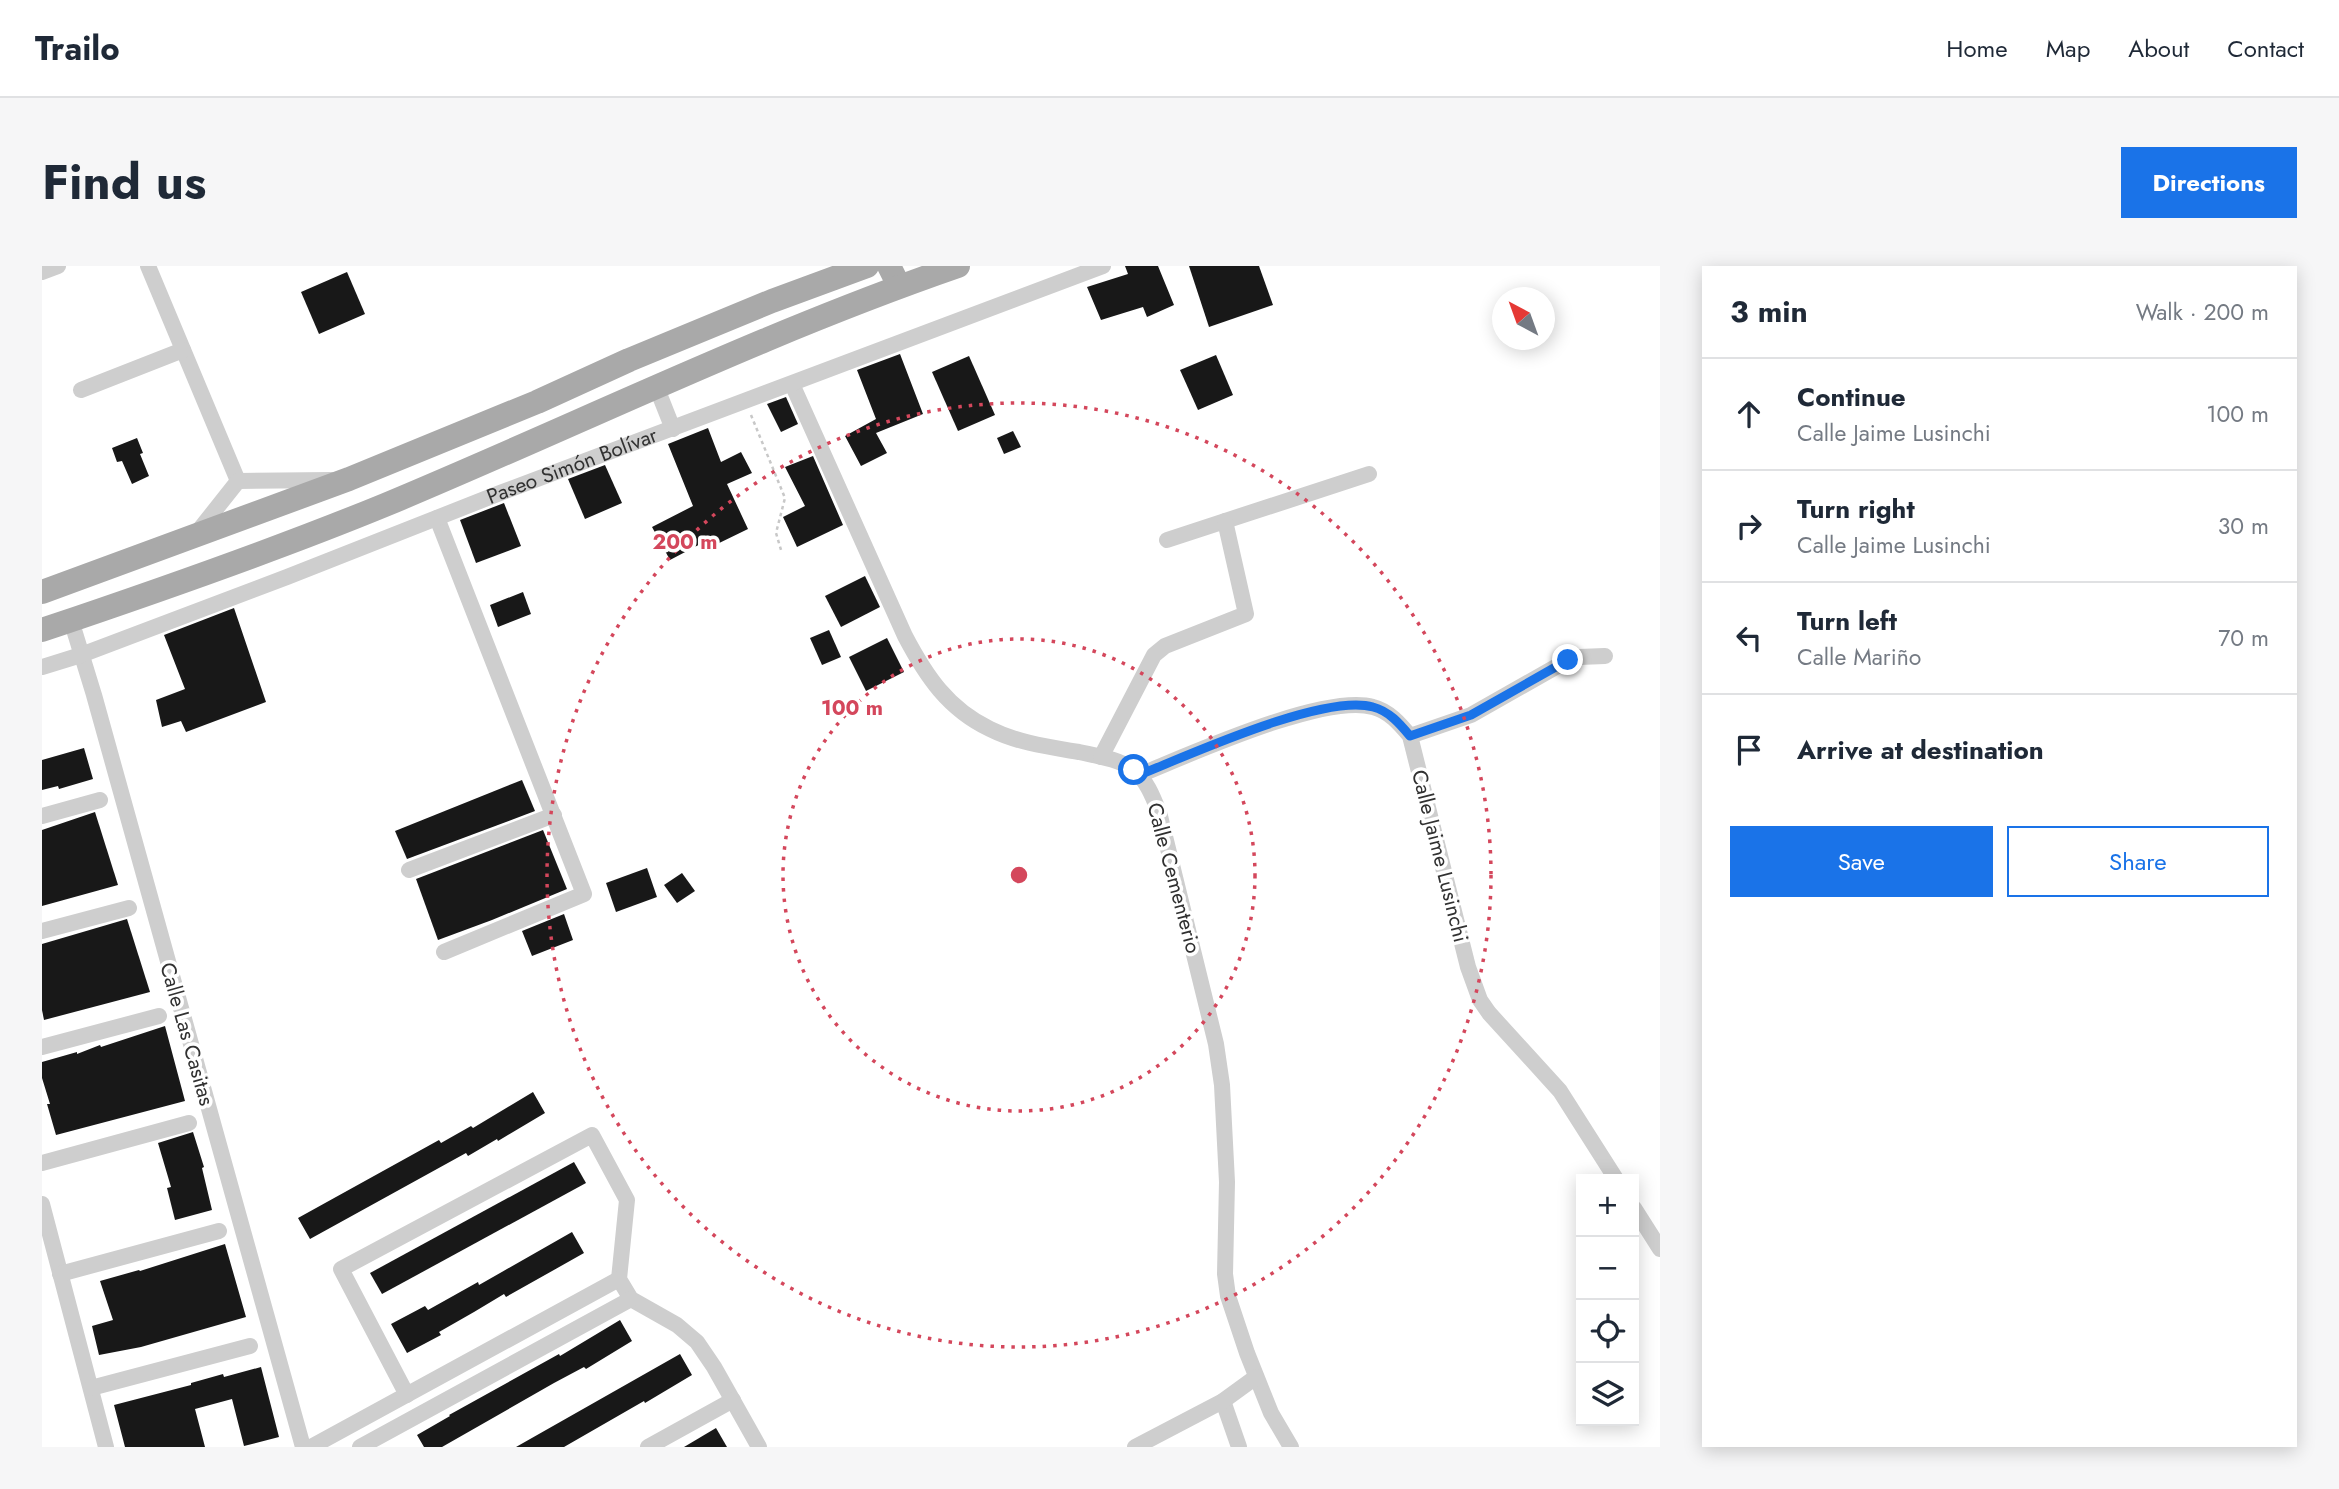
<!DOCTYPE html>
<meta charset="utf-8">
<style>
:root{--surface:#fff;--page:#f6f6f7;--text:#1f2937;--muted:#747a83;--line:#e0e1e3;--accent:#1a73e8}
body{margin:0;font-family:Jost,sans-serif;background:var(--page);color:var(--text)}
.controls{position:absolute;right:21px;bottom:21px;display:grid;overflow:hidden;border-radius:0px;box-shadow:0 4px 18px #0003}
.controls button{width:63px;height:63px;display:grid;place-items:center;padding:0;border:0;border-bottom:2px solid var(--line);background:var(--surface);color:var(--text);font:35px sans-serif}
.compass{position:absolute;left:1450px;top:21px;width:63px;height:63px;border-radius:50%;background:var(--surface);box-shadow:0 4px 18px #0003;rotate:319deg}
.stop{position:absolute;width:21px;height:21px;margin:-16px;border:5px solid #1a73e8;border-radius:50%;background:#fff}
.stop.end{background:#1a73e8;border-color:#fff;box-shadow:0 2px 7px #0008}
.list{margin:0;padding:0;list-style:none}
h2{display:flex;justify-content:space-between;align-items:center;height:91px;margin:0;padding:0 28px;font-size:30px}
h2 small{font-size:23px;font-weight:400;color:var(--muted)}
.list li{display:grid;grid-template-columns:46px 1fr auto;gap:21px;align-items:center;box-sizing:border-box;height:112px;padding:0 28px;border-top:2px solid var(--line)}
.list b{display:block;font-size:26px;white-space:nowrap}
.list p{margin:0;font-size:23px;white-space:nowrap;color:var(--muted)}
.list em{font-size:23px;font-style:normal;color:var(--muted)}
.actions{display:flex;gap:14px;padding:21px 28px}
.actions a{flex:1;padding:16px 0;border:2px solid var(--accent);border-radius:0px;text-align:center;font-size:24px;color:var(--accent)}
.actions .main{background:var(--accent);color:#fff}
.icon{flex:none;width:38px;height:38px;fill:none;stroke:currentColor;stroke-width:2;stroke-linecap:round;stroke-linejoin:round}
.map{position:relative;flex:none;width:1618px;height:1181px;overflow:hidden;border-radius:0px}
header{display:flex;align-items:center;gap:42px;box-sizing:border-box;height:98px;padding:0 35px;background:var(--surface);border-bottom:2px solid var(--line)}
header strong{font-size:33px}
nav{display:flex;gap:38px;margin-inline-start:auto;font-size:24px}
.intro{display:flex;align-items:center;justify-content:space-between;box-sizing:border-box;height:168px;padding:0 42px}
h1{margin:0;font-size:49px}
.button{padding:18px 32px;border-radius:0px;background:var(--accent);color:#fff;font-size:24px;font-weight:700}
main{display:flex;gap:42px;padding:0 42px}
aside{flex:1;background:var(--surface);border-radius:0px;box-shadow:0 4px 18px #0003}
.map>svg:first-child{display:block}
</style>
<header>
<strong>Trailo</strong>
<nav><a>Home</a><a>Map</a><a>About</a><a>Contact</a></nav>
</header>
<div class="intro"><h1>Find us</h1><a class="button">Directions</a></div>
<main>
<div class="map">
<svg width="1618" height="1181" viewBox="0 0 1618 1181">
<rect width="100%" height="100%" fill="#fff"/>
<g fill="#181818">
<path d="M1083,0H1116L1132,39L1105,51L1101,41L1059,54L1045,21L1086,8Z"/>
<path d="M1147,0H1217L1231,39L1167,61Z"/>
<path d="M305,6L323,48L277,68L259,26Z"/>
<path d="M858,88L881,148L834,167L845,187L819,200L803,170L834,153L815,104Z"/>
<path d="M1174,89L1191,129L1156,144L1138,104Z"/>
<path d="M927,90L953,149L916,165L890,106Z"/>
<path d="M744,131L756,158L739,166L725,138Z"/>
<path d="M666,162L679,196L699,186L710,207L685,218L706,263L669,281L666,274L628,294L610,261L651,240L626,178Z"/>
<path d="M971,165L979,181L962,188L955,172Z"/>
<path d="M95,172L101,187L98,188L107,210L90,218L80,195L75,196L70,182Z"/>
<path d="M771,190L801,259L755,281L741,251L763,240L743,201Z"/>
<path d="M563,199L580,237L543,253L526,213Z"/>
<path d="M462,237L479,280L434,297L418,254Z"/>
<path d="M823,310L838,341L799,361L783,330Z"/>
<path d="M481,326L489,348L456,361L448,339Z"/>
<path d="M192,342L224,436L144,466L139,455L120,461L114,434L143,423L122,369Z"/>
<path d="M787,364L799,391L780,399L768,372Z"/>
<path d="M845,372L862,406L824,425L807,391Z"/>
<path d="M42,482L51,513L17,523L16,520L0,524V494Z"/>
<path d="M480,514L493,545L365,593L353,565Z"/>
<path d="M53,546L76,619L0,640V564Z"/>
<path d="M501,564L525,623L450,654L396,674L374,613Z"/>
<path d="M605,602L615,631L574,646L564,617Z"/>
<path d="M640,607L653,625L635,637L622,619Z"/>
<path d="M522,648L531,674L490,690L480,665Z"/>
<path d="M85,653L108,726L2,754L0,744V678Z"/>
<path d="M123,760L143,835L14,869L5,838H8L0,812V796L35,786V788L58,779L59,781Z"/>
<path d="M491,826L503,847L456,875L455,873L426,890L424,887L268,973L256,952L397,874L399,877L429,860L431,862Z"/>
<path d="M151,866L162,901L160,902L170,944L133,954L125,922L129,921L116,877Z"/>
<path d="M532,896L544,917L340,1028L328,1007Z"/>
<path d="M530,966L542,987L464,1031L462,1028L432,1046L397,1066L399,1069L365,1087L349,1058L383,1040L386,1044L436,1016L437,1019Z"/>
<path d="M183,978L204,1051L99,1081L57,1089L50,1060L71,1054L58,1015L97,1004L98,1005Z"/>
<path d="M578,1054L590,1075L544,1103L542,1101L512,1117L400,1181H382L375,1169L408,1150L407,1149L517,1088L518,1090Z"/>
<path d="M638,1088L650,1109L603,1137L602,1135L522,1181H474Z"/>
<path d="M219,1101L237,1171L202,1180L190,1133L153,1143L163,1181H83L72,1139L149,1119V1117L181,1108L182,1111Z"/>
<path d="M674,1162L685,1181H642Z"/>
</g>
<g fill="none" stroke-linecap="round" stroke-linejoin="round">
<path stroke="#c8c8c8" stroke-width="2.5" stroke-dasharray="3.5 3.5" stroke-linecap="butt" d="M709,149L743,232L734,267L739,284"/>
<g stroke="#cecece" stroke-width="16">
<path d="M106,0L196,215"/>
<path d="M0,6L16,0"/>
<path d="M750,118L863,370C884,410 906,443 948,463C976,477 1007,481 1037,486C1055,490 1077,493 1092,504C1105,515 1111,531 1117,546L1174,778L1180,819L1185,916L1183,1008L1186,1030L1205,1087L1229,1147L1249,1181"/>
<path d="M614,120L631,163"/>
<path d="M39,124L141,84"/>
<path d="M196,215L290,214"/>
<path d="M395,252L542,628L402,686"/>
<path d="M154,268L196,215"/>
<path d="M1125,274L1327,208"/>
<path d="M29,354L52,429L261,1181"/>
<path id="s1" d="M0,401L39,389L245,311L458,227L1061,0"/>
<path d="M1368,470L1429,449L1526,394L1537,391L1563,390"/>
<path d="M1059,491L1112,389L1123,380L1204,348L1183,255"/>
<path d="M1097,509C1147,489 1282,427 1331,441C1347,445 1358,458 1368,470L1426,701L1438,734L1447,747L1518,825L1574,913"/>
<path d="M0,550L58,534"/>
<path d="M367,604L512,549"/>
<path d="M0,665L87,642"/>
<path d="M0,781L117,750"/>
<path d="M0,897L147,857"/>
<path d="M0,938L64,1181"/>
<path d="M1592,942L1618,983"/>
<path d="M18,1008L177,965"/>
<path d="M49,1122L208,1080"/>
<path d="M365,1129L299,1003L550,869L585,934L577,1013L589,1033L635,1059L655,1076L672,1101L717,1181"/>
<path d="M1181,1135L1197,1181"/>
<path d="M269,1181L577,1013"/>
<path d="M318,1181L589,1033"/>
<path d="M606,1181L691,1134"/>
<path d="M1093,1181L1181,1135L1214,1111"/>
</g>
<g stroke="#a9a9a9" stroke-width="24">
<path d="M847,0L857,20"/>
<path d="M0,326L307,213L495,136L587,94L730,35L825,0"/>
<path d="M0,364C116,325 231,285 343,239C535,159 719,68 916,0"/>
</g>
</g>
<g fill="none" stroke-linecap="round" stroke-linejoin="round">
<path stroke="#1a73e8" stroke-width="9" d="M1092,504L1097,509C1147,489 1282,427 1331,441C1347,445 1358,458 1368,470L1429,449L1526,394"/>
</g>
<g fill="none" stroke="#d4475c" stroke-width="3.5" stroke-dasharray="3.5 7">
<circle cx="977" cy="609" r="236"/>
<circle cx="977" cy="609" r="472"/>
</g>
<g text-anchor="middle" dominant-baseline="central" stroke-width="7" stroke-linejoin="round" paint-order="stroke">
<g font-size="21" fill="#313131" stroke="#fff">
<text stroke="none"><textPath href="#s1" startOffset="567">Paseo Simón Bolívar</textPath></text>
<text transform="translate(1398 590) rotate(76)">Calle Jaime Lusinchi</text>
<text transform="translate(1132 612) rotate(75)">Calle Cementerio</text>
<text transform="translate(145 768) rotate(74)">Calle Las Casitas</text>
</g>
</g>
<circle cx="977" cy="609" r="10" fill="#d4475c" stroke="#fff" stroke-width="3.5"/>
<g font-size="21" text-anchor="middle" font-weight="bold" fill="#d4475c" stroke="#fff" stroke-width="7" stroke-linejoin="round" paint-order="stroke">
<text x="643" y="283">200 m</text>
<text x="810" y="449">100 m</text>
</g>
</svg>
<div class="controls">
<button>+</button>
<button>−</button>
<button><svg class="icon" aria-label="locate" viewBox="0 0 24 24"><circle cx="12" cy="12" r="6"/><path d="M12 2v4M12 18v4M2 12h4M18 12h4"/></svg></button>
<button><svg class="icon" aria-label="layers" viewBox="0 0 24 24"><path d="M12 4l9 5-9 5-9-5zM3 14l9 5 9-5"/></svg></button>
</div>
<svg class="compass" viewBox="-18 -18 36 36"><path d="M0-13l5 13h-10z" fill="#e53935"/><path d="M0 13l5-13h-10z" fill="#747a83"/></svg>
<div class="stop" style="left:1092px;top:504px"></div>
<div class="stop end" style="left:1526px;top:394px"></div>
</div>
<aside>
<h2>3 min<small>Walk · 200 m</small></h2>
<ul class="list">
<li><svg class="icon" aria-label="ahead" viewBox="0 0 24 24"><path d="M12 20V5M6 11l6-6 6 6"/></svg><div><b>Continue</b><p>Calle Jaime Lusinchi</p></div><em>100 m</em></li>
<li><svg class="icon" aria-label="right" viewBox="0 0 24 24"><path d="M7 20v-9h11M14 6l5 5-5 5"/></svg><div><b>Turn right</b><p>Calle Jaime Lusinchi</p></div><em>30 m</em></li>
<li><svg class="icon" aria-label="left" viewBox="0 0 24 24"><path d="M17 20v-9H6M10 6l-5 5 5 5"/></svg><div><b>Turn left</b><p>Calle Mariño</p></div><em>70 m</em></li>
<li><svg class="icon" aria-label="arrive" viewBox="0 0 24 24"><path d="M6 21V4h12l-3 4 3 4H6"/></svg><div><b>Arrive at destination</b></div></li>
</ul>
<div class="actions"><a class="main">Save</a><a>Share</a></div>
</aside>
</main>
